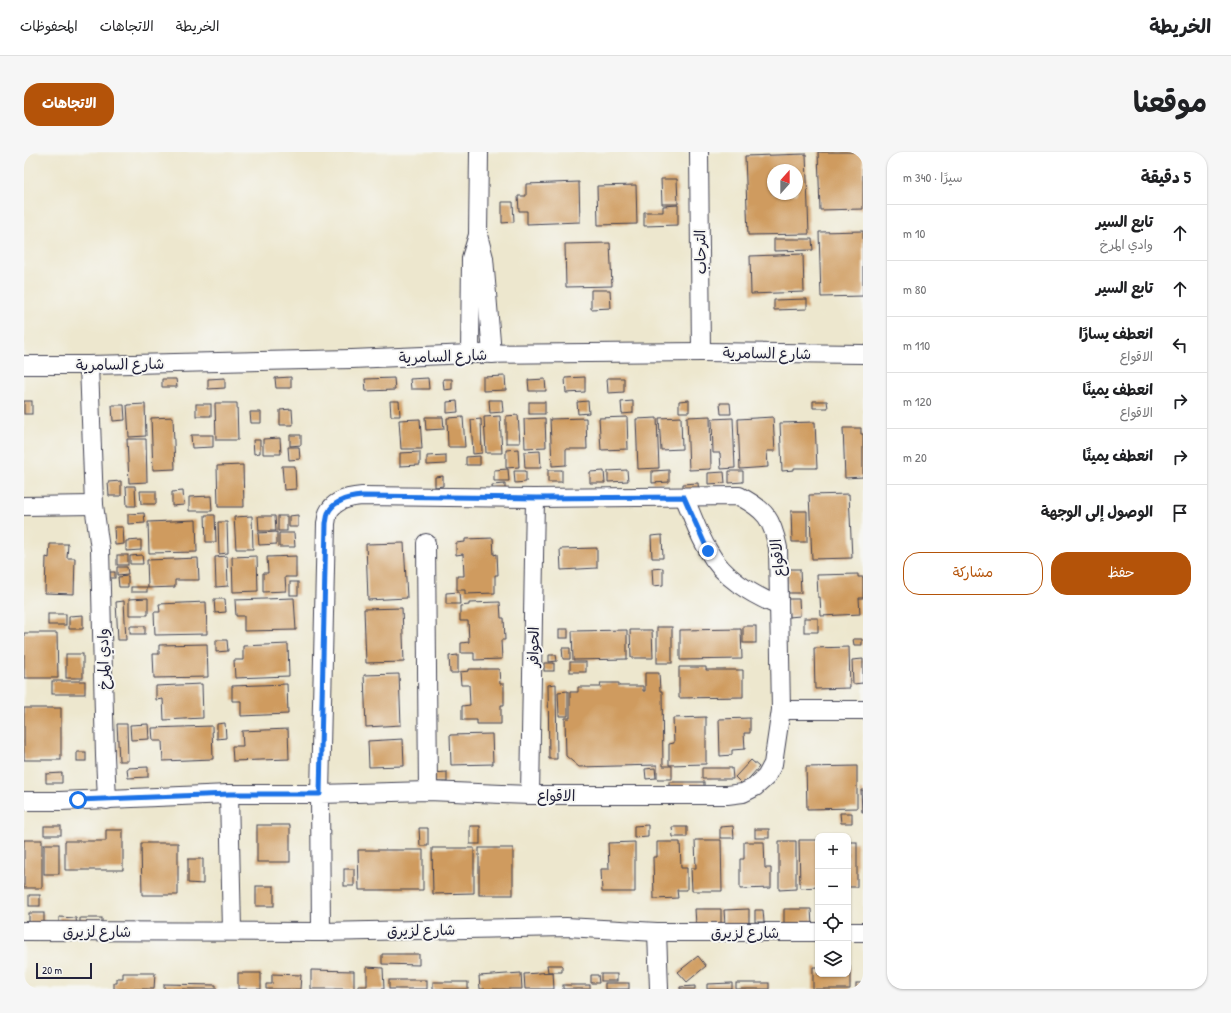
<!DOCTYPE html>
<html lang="ar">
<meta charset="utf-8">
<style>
:root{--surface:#fff;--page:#f6f6f6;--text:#202124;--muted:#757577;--line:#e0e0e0;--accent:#b45309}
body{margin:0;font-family:"Patrick Hand","Playpen Sans Arabic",sans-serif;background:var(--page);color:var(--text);direction:rtl}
.controls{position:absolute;right:12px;bottom:12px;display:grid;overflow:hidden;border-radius:8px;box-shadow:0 1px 3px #0004}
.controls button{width:36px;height:36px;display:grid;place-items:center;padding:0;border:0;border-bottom:1px solid var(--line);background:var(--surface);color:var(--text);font:20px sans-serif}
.compass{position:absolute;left:743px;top:12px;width:36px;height:36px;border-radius:50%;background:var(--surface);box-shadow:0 1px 3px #0004;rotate:21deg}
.scale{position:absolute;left:12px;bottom:10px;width:56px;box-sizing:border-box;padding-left:4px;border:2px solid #22223b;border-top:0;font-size:11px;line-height:14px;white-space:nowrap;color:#22223b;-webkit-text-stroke:3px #f6f6f2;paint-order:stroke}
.stop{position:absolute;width:12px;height:12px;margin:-9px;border:3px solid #1a73e8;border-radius:50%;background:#fff}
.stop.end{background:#1a73e8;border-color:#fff;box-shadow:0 1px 4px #0008}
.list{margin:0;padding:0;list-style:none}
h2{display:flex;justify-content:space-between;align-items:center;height:52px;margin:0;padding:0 16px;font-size:17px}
h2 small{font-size:13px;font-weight:400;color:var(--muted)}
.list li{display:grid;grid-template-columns:26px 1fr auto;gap:12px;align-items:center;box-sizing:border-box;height:56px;padding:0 16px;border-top:1px solid var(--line)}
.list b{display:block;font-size:15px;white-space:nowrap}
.list p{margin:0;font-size:13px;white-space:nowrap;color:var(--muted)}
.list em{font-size:13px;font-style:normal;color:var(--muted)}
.actions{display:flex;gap:8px;padding:12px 16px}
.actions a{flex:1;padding:9px 0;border:1px solid var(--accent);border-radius:16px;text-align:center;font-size:14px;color:var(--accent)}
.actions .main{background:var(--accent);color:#fff}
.icon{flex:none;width:22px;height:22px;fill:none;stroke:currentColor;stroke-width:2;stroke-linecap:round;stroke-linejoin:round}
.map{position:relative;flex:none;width:839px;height:837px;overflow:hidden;direction:ltr;border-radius:16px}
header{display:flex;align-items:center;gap:24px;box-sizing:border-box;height:56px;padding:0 20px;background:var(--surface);border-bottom:1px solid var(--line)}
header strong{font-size:19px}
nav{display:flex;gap:22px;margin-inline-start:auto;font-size:14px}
.intro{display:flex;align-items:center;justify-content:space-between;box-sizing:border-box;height:96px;padding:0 24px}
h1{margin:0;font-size:28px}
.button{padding:10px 18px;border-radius:16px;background:var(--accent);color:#fff;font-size:14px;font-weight:700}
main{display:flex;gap:24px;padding:0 24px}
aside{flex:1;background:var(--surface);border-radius:16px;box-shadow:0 1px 3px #0004}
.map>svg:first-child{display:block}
</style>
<header>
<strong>الخريطة</strong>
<nav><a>الخريطة</a><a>الاتجاهات</a><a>المحفوظات</a></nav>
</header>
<div class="intro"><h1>موقعنا</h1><a class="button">الاتجاهات</a></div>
<main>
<aside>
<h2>5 دقيقة<small>سيرًا · 340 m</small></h2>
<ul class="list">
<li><svg class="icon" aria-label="ahead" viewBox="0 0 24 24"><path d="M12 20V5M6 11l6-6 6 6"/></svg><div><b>تابع السير</b><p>وادي المرخ</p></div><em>10 m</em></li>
<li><svg class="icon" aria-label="ahead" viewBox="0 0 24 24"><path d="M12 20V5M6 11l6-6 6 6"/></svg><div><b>تابع السير</b></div><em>80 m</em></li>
<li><svg class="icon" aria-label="left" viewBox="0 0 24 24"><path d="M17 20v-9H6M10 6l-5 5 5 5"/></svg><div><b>انعطف يسارًا</b><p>الاقواع</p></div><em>110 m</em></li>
<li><svg class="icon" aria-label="right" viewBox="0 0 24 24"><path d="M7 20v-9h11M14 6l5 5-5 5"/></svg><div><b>انعطف يمينًا</b><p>الاقواع</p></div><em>120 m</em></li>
<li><svg class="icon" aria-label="right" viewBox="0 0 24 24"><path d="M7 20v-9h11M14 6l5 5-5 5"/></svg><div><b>انعطف يمينًا</b></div><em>20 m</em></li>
<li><svg class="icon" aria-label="arrive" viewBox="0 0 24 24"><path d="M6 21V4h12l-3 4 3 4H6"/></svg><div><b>الوصول إلى الوجهة</b></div></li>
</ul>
<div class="actions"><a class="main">حفظ</a><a>مشاركة</a></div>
</aside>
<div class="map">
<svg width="839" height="837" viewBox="0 0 839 837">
<rect width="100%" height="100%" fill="#f6f6f2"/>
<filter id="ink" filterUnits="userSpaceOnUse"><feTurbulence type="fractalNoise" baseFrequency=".025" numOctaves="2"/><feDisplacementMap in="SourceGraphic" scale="8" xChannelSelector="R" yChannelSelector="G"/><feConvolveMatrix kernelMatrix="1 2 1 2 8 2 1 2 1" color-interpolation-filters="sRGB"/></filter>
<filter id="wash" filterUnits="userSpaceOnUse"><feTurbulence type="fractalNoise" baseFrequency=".012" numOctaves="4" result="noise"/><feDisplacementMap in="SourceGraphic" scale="16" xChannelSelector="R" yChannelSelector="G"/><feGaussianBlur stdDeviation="0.9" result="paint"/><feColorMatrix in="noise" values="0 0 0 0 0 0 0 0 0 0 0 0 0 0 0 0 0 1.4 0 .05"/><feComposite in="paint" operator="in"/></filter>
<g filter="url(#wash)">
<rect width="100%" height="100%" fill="#ede7ce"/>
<g id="blocks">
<g fill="#cf9b5e" fill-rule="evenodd">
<path d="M794,0H839V57L796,58Z"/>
<path d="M782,2L785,82L724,83L721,4ZM749,18H773V42H749Z"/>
<path d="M637,27H653L654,52H638Z"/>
<path d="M555,30L556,70L503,72V59H495L494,44H502V32Z"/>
<path d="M612,33L613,72L574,73L573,34Z"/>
<path d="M478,50H489L490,70L478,71Z"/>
<path d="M654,53V73L620,74V60H639V54Z"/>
<path d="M839,79V144L797,145L795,80Z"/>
<path d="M750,87H788L789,98L750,99Z"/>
<path d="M586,91L588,134L542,135L541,92Z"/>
<path d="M779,102L780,140L727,142L726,104Z"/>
<path d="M567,138H586L587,156L567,157Z"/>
<path d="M783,147V157L750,158V148Z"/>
<path d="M481,224L482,238L459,239V225Z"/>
<path d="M267,225V236H252L251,226Z"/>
<path d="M561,225V240L542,241L541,226Z"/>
<path d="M201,226V236L184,237V227Z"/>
<path d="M370,226L371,238L342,239L341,227Z"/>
<path d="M404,226L405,237H387L386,227Z"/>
<path d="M583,226H600V240L584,241Z"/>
<path d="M138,227H152L153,235H138Z"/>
<path d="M419,227H428V237L420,238Z"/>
<path d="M521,227L522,239H505L504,228Z"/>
<path d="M465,248H478L479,260L466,261Z"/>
<path d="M665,248V260H655V249Z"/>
<rect x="0" y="249" width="8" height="13"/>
<path d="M366,249H375L376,264H367Z"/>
<path d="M433,249L434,260L423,261V250Z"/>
<path d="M564,249L565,261L554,262L553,250Z"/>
<path d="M609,249V261L598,262L597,250Z"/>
<path d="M789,249H803L804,256H789Z"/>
<rect x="505" y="250" width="16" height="12"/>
<path d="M191,251H213L214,288H192Z"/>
<path d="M696,251H706L707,262H697Z"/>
<path d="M121,252L122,284L105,285L103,253Z"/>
<rect x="172" y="252" width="15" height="12"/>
<path d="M88,253H100L101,268L89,269Z"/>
<path d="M268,257L269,273H256V258Z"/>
<path d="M226,260H237V271H227Z"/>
<path d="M494,263L496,291H482V264Z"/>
<path d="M476,264L478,301H462L460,265Z"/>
<path d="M686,264L687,317L665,318L663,265Z"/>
<path d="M149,265L151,317L129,318L127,266Z"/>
<path d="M401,265H419L420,277L402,278Z"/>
<path d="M439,265L441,295H424L423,266Z"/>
<path d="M603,265L604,297L577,298L575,266Z"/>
<path d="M657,265L658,297L637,298L635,266Z"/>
<path d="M749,265L751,299H743L744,315L716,317L714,267Z"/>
<path d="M521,266L522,295L501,296L500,267Z"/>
<path d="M562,266L563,297H542V313L528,314L526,267Z"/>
<path d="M633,266L635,316L614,317L612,267Z"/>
<path d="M709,266L711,316L697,317L696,301H689L688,267Z"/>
<path d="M396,267L398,297H377L375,268Z"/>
<path d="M457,267L458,301L449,302L447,268Z"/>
<path d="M791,270L793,316H770V318L758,319L756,271Z"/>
<path d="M819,276H837V282H839V325L821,326Z"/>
<path d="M167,283H189V295L168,296Z"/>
<path d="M266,283H277V293L266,294Z"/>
<path d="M256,286L257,302H239V287Z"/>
<path d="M103,287H122L123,330L105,331Z"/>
<path d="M229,288H236V301L230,302Z"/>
<path d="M264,295H275L276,307L265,308Z"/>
<path d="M494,297L495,315L482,316V298Z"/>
<path d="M516,299L517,316H501L500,300Z"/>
<path d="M396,300V313L376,314V301Z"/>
<path d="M422,303V312L403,313V304Z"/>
<path d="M456,304V313H442V305Z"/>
<path d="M219,313L220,355H194L193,314Z"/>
<path d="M258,314H271L272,337L260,338Z"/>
<path d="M484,317L485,329H470V318Z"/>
<rect x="524" y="318" width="14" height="12"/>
<path d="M603,318L604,329L584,330V319Z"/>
<path d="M645,318V330L628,331V319Z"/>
<path d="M490,319H502V330L491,331Z"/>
<path d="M580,319L581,331H566V320Z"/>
<path d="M705,319H719V330L705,331Z"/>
<path d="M700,320L701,331L684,332V321Z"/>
<path d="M419,324V334L411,335V325Z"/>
<path d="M97,329V344H85L84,330Z"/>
<path d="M674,331L675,342L659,343V332Z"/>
<path d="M481,332V343L468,344V333Z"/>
<path d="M102,334H111L112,354H103Z"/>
<path d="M116,339H132V352H117Z"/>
<path d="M159,339L160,353L148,354V340Z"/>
<path d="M825,342L828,406L788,407L785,343Z"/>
<path d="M187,344L188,359H165V345Z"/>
<path d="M767,359H783V390H768Z"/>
<path d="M120,361L121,371L104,372V362Z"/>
<path d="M181,363H191L192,390H182Z"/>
<path d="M274,363V375H265V364Z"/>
<path d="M228,364L229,397H212L210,365Z"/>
<path d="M234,364H251L252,379H235Z"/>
<rect x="254" y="364" width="9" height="15"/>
<path d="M172,368L173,400L125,401L124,370Z"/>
<path d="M194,370H203L204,401L195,402Z"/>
<path d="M90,375H99L100,392L91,393Z"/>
<path d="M253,380V392L235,393L234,381Z"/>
<path d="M255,381H270L271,395H255Z"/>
<path d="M638,383L639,406H628L627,384Z"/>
<path d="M469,386L470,403L473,402L474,423H471V441L441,442V438H433V424H440L439,402L432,403V391L441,390V387Z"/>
<path d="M117,388V398L102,399V389Z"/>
<path d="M380,391L383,446L344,448L342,392Z"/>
<path d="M26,392H44L43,406H51L50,442L21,441L22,405L25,406Z"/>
<path d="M573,396V416L537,418L536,397Z"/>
<rect x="93" y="403" width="11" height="10"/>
<path d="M118,403L119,412H106V404Z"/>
<path d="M203,404L204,434L192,435L191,405Z"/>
<path d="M233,404L234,439L209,440L208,405Z"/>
<path d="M272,404V425H261L262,439L239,440V421H244L243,405Z"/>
<path d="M174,406L175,428H151V435L124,436L123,408Z"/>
<path d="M93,415H103L104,422L93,423Z"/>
<path d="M639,416V433L629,434L628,417Z"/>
<path d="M764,417H776L777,441H764Z"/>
<rect x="86" y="420" width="5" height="6"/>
<path d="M834,422V425H839V446H835L836,462L797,464L796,445H794L793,423Z"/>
<path d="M104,424V435H95L94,425Z"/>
<rect x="266" y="430" width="8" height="13"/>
<rect x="107" y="435" width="16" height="5"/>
<path d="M435,440L436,452H422V441Z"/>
<path d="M124,446V463H105V447Z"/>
<path d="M270,446L272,478L220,479V464H212L211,448Z"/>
<path d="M190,447H201L202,460L191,461Z"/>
<path d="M764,447H775L776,464L765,465Z"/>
<path d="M100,449L102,488H94L92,450Z"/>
<path d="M182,450L183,482L131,483L130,460H136L135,452Z"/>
<path d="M476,450L477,466H480L481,488H477L478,507L450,508V501H437V491L445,490L444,469H436V454L445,453V451Z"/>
<path d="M378,456L380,510L342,511L340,457Z"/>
<rect x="24" y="462" width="18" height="11"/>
<path d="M59,463V477H45V464Z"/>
<rect x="780" y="466" width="14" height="14"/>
<rect x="106" y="474" width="15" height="8"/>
<rect x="719" y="474" width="13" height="17"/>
<rect x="633" y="475" width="15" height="36"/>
<rect x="535" y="477" width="9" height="9"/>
<path d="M717,477L718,507L656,508V478Z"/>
<path d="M603,478V507L549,508L548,479Z"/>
<path d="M606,478H628L629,506H607Z"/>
<path d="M0,481H33L34,526H0Z"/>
<path d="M829,487H838V493H830Z"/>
<path d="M192,488H203L204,499L192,500Z"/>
<path d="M183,492L184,525L130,526L129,502H135V493Z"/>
<path d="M264,492L265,524L211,526L210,508H219V494Z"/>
<path d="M825,495L826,536L791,537L790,496Z"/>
<path d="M538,496H546V507H539Z"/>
<rect x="42" y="502" width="17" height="24"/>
<path d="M434,503V521H426L425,504Z"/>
<path d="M525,503H532L533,509L525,510Z"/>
<path d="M839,507V531L829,532L828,508Z"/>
<rect x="546" y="510" width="16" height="10"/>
<rect x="520" y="511" width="10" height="8"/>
<path d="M655,515H682V518H719V545L655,546Z"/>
<path d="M445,517H475L476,532H480V553H477V572H453V568H438V554L446,553L445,533H437L436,520L445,519Z"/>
<path d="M621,521H635L636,539H638L639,614H648V627H633V613L555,615L542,604L541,566H546V540H554V535H577L576,531H595V534H619V539H621Z"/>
<path d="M375,522L377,573L342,575L340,523Z"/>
<rect x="28" y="529" width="33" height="13"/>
<path d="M178,532L179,566L140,568L139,547L132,548V534Z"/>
<path d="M263,532L264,562L217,564V549H208V534Z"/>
<path d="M532,532L533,607H525L524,533Z"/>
<path d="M544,539V564H535L534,540Z"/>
<rect x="0" y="556" width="37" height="52"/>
<path d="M682,565V612L645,613V592L650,591L649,566Z"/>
<path d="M726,566V581H720L721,597L708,598V603L696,604L695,567Z"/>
<path d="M201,571L202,586L193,587V572Z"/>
<path d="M93,572H103L104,609H95Z"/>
<path d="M124,572L125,587L107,588L106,573Z"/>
<path d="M188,574L189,607L139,609L138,589H129L128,576Z"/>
<path d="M264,577L265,607L209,609L208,594H219L218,579Z"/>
<path d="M468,582L469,612L427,613L426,583Z"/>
<path d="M379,587L380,614L345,615L344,589Z"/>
<rect x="53" y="600" width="9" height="9"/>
<path d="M727,608L735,615L719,633L711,625Z"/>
<path d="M833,614V656L783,657L782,615Z"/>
<path d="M124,615V625L104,626L103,616Z"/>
<path d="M631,616L632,626L622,627L621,617Z"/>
<path d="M678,616H708L709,627H678Z"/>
<path d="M423,620V630H409L408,621Z"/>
<path d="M38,621V631H22V622Z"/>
<rect x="645" y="630" width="35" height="11"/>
<path d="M837,638H839V660H838Z"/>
<path d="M816,661H828V671H817Z"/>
<rect x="233" y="673" width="33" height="37"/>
<path d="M624,673V685L610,686V674Z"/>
<rect x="20" y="674" width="17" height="9"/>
<rect x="446" y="674" width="10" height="18"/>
<path d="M709,674L710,686H696V675Z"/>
<path d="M648,675H663V685H649Z"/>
<path d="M395,676H404V694H396Z"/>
<rect x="731" y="677" width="14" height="9"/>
<path d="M82,678H99V718H41V689H82Z"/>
<rect x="0" y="688" width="18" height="48"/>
<path d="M671,688H697L698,739H668L667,716H672Z"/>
<path d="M775,688H794V735L776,736Z"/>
<path d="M755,689H772V737L755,738Z"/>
<path d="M611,690V740H578L577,717H585L584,691Z"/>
<path d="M633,690H656L657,716H663V738H653L654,746L630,747L629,705H633Z"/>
<path d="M720,690H740L741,716H747V736L716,737V707H720Z"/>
<rect x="824" y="690" width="9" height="45"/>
<path d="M117,691H154V743H118Z"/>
<rect x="20" y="692" width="15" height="30"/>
<path d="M408,696H450V741L409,742Z"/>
<rect x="455" y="696" width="34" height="47"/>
<path d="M334,698H399V738H335Z"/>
<path d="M164,707H179V732L164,731Z"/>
<rect x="320" y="717" width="10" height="17"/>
<rect x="232" y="734" width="18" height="20"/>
<rect x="5" y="743" width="11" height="11"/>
<path d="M671,757H697V773H672Z"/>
<path d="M725,757V773H701L700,758Z"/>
<path d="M760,757H787L788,774H760Z"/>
<path d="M731,758H739L740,770H731Z"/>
<rect x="5" y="761" width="15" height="15"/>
<path d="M35,765L52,766L53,775H35Z"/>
<rect x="56" y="766" width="22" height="9"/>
<path d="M358,802H395V813L358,812Z"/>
<path d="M674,804L682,814L663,830L654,820Z"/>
<path d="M523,813H538V820H524Z"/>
<path d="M824,814H826V837H789V815H794V822H824Z"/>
<path d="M343,815L359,816L360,837H334V834H343Z"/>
<path d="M287,818L330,819V837H287Z"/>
<path d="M529,820L530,837H501L500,822Z"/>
<path d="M99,821H131L130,837H90V831H93V826H99Z"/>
<rect x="214" y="821" width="23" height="16"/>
<path d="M497,821L498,837H456L455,824Z"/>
<path d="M248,822L277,823L276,837H242V832H248Z"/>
<rect x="577" y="822" width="16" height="7"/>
<path d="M567,823H574L575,831H567Z"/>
<rect x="365" y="828" width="38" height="9"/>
<rect x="409" y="830" width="35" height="7"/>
<rect x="581" y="831" width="24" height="6"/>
<path d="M708,831V837H683V832Z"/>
<rect x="712" y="831" width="33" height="6"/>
<rect x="832" y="831" width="7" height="6"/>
<path d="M140,832L192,833V837H140Z"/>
<rect x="539" y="833" width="27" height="4"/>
<path d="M671,834V837H656V835Z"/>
</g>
</g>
</g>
<g filter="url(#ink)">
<use href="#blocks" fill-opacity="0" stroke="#404051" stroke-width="1"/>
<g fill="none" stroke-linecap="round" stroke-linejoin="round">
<g stroke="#404051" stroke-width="20">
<g id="minor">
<path d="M675,0L677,200"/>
<path d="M454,83L460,106L468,202"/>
<path d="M446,202L447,106L454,83L455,0"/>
<path d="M0,213H65L328,207L446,202L677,200L839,202"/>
<path d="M65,213L70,353L76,397L81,604L83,648"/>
<path d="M660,345C668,362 674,382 684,398C699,426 727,442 755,454"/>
<path d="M0,354L70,353"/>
<path d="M402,391L404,639"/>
<path d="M757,558H839"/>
<path d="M205,642L208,779"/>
<path d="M506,643L511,346"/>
<path d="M0,649H36L205,642H296L404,639L506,643H703L719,641L731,635L742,625L749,612L757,558L754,396C748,367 742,358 715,344L511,346L338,344C325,345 310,348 304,361C303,363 303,368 302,371L296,642L297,780"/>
<path d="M0,779L297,780L542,775L633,780H794"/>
<path d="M633,780L635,837"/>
<path d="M824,780H839"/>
</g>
</g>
<use href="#minor" stroke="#fff" stroke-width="18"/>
</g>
</g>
<g fill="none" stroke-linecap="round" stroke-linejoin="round" filter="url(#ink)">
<path stroke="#1a73e8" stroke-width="5" d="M54,648L205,642H296L302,371C303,368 303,364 304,361C310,348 325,345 338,344L512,346L660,345L684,399"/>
</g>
<g text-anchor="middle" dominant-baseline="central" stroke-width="4" stroke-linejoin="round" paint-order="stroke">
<g font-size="15" fill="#22223b" stroke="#f6f6f2">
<text transform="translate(676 100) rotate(-91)">الترحاب</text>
<text transform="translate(743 201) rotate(1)">شارع السامرية</text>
<text transform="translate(419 204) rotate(-2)">شارع السامرية</text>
<text transform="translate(96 212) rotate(-1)">شارع السامرية</text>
<text transform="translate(753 406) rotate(-95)">الاقواع</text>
<text transform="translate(509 495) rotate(-89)">الحوافر</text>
<text transform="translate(79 507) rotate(-91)">وادي المرخ</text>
<text x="532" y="643">الاقواع</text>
<text transform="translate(397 778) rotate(-1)">شارع لزيرق</text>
<text x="73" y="779">شارع لزيرق</text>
<text x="721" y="780">شارع لزيرق</text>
</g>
</g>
</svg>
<div class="controls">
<button>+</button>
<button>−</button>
<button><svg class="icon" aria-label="locate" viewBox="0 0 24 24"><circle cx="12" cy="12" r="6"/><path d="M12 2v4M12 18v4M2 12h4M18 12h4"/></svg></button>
<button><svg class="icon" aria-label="layers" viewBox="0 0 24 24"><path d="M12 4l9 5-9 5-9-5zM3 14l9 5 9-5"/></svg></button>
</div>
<svg class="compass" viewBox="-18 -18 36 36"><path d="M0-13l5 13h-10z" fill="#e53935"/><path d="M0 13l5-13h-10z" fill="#757577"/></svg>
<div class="scale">20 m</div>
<div class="stop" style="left:54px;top:648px"></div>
<div class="stop end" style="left:684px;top:399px"></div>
</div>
</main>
